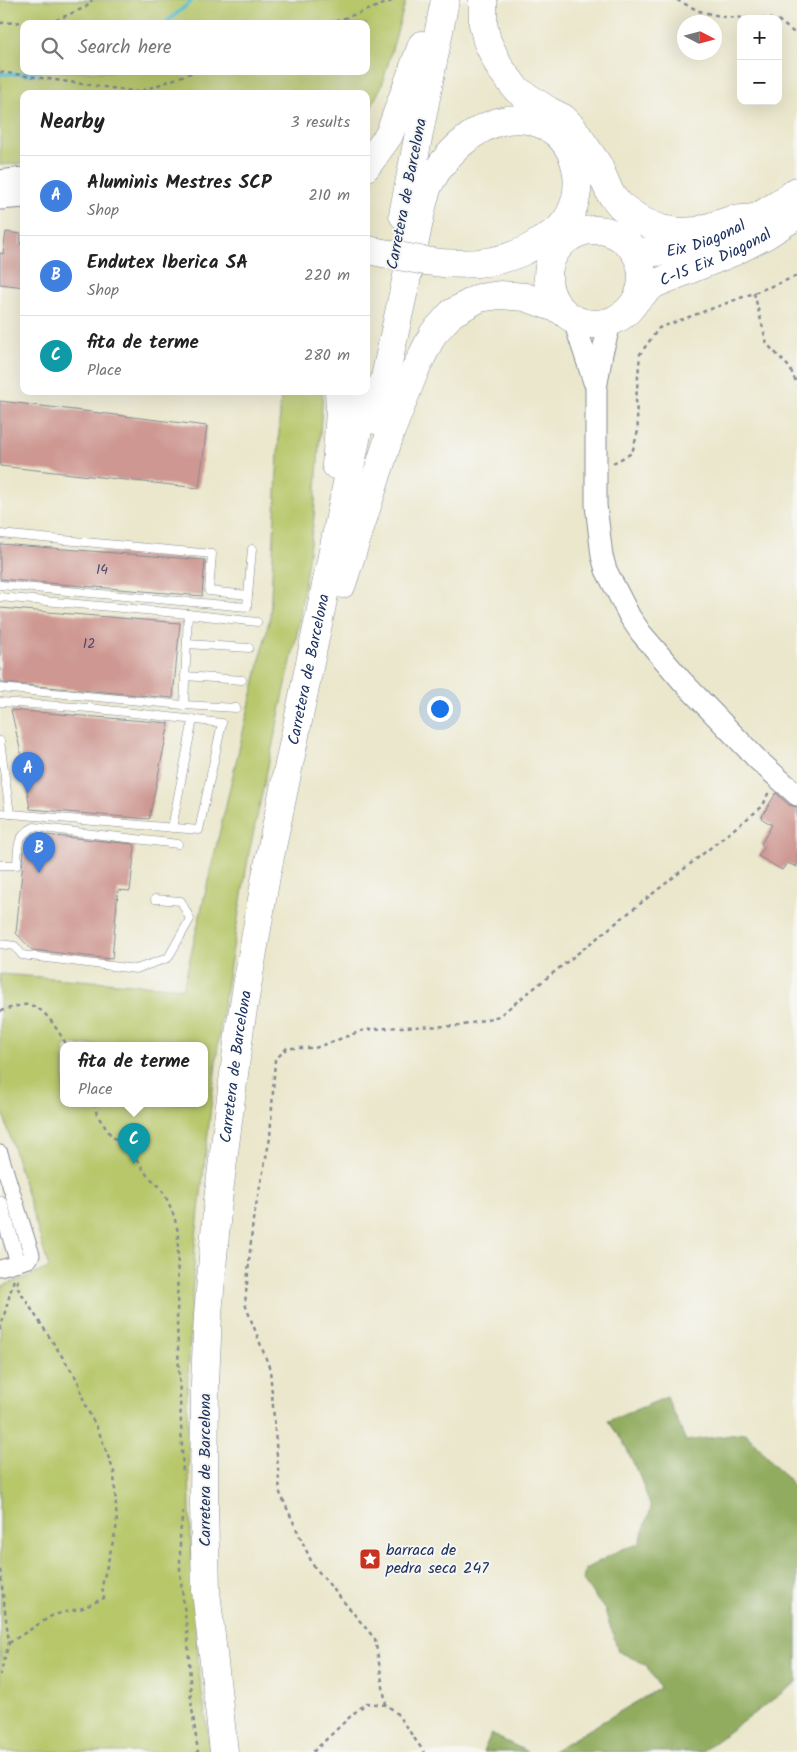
<!DOCTYPE html>
<meta charset="utf-8">
<style>
:root{--surface:#fff;--page:#f2f2f2;--text:#222;--muted:#767676;--line:#e0e0e0;--accent:#c8321e}
body{margin:0;font-family:Kalam,sans-serif;background:var(--page);color:var(--text)}
.controls{position:absolute;right:15px;top:15px;display:grid;overflow:hidden;border-radius:10px;box-shadow:0 5px 20px #0002}
.controls button{width:45px;height:45px;display:grid;place-items:center;padding:0;border:0;border-bottom:1px solid var(--line);background:var(--surface);color:var(--text);font:25px sans-serif}
.compass{position:absolute;left:677px;top:15px;width:45px;height:45px;border-radius:50%;background:var(--surface);box-shadow:0 5px 20px #0002;rotate:96deg}
.you{position:absolute;left:439px;top:708px;width:18px;height:18px;margin:-12px;border:4px solid #fff;border-radius:50%;background:#1a73e8;box-shadow:0 0 0 8px #1a73e833}
.badge{display:grid;place-items:center;width:32px;height:32px;border-radius:50%;background:var(--accent);color:#fff;font-size:16px;font-weight:700}
.pin{position:absolute;translate:-50% -41px;filter:drop-shadow(0 1px 2px #0008)}
.pin::after{content:'';position:absolute;top:26px;width:18px;height:15px;background:inherit;clip-path:polygon(0 0,100% 0,50% 100%)}
.popup{position:absolute;left:60px;top:1042px;width:148px;height:65px;box-sizing:border-box;display:grid;place-content:center;border-radius:10px;background:var(--surface);filter:drop-shadow(0 1px 4px #0005);font-size:16px;white-space:nowrap;color:var(--muted)}
.popup b{font-size:19px;color:var(--text)}
.popup::after{content:'';position:absolute;left:50%;top:100%;margin-left:-10px;border:10px solid transparent;border-top-color:var(--surface)}
.list{margin:0;padding:0;list-style:none}
h2{display:flex;justify-content:space-between;align-items:center;height:65px;margin:0;padding:0 20px;font-size:21px}
h2 small{font-size:16px;font-weight:400;color:var(--muted)}
.list li{display:grid;grid-template-columns:32px 1fr auto;gap:15px;align-items:center;box-sizing:border-box;height:80px;padding:0 20px;border-top:1px solid var(--line)}
.list b{display:block;font-size:19px;white-space:nowrap}
.list p{margin:0;font-size:16px;white-space:nowrap;color:var(--muted)}
.list em{font-size:16px;font-style:normal;color:var(--muted)}
.icon{flex:none;width:28px;height:28px;fill:none;stroke:currentColor;stroke-width:2;stroke-linecap:round;stroke-linejoin:round}
.map{position:relative;flex:none;width:797px;height:1752px;overflow:hidden}
.search{position:absolute;background:var(--surface);box-shadow:0 5px 20px #0002;left:20px;top:20px;width:350px;height:55px;display:flex;align-items:center;gap:12px;box-sizing:border-box;padding:0 18px;border-radius:10px;color:var(--muted);font-size:19px}
.panel{position:absolute;background:var(--surface);box-shadow:0 5px 20px #0002;left:20px;top:90px;width:350px;height:305px;border-radius:10px}
.map>svg:first-child{display:block}
</style>
<div class="map">
<svg width="797" height="1752" viewBox="0 0 797 1752">
<rect width="100%" height="100%" fill="#f6f6f2"/>
<filter id="ink" filterUnits="userSpaceOnUse"><feTurbulence type="fractalNoise" baseFrequency=".02" numOctaves="2"/><feDisplacementMap in="SourceGraphic" scale="10" xChannelSelector="R" yChannelSelector="G"/><feConvolveMatrix kernelMatrix="1 2 1 2 8 2 1 2 1" color-interpolation-filters="sRGB"/></filter>
<filter id="wash" filterUnits="userSpaceOnUse"><feTurbulence type="fractalNoise" baseFrequency=".0096" numOctaves="4" result="noise"/><feDisplacementMap in="SourceGraphic" scale="20" xChannelSelector="R" yChannelSelector="G"/><feGaussianBlur stdDeviation="1.12" result="paint"/><feColorMatrix in="noise" values="0 0 0 0 0 0 0 0 0 0 0 0 0 0 0 0 0 1.4 0 .05"/><feComposite in="paint" operator="in"/></filter>
<g filter="url(#wash)">
<rect width="100%" height="100%" fill="#ebe7cc"/>
<g fill="#b7c76a" stroke="#697b64" fill-rule="evenodd">
<path d="M0,0H406L382,85L366,117V94H24V163L0,165ZM24,24H366V71H24Z"/>
<path d="M281,391H323L314,517L298,629L249,853L221,1019L195,1246L187,1395L191,1545L199,1672L211,1752H0V1287L49,1268L0,1103V974L183,988L270,617ZM64,1045H204V1103H64Z"/>
</g>
<g fill="#91ac5e" stroke="#566e5e">
<path d="M667,1397L686,1441L746,1433L792,1484L797,1493V1682L701,1752H551L660,1688L646,1665L618,1651L605,1610L583,1581L585,1569L622,1549L639,1544L651,1508L639,1474L623,1442L608,1421Z"/>
<path d="M491,1734L528,1752H483Z"/>
</g>
<g fill="none" stroke-linecap="round" stroke-linejoin="round">
<g stroke="#50bacc" stroke-width="4">
<path d="M164,24L193,0"/>
<path d="M0,74H32L41,71"/>
</g>
</g>
<g id="blocks">
<g fill="#ce9791">
<path d="M6,232L21,234L20,244H24V287L0,284V253L3,254Z"/>
<path d="M0,401L207,426L199,488L0,466Z"/>
<path d="M0,544L205,560L202,596L0,579Z"/>
<path d="M0,608L180,623L173,698L2,683L0,678Z"/>
<path d="M11,710L169,723L149,819L30,809L21,753Z"/>
<path d="M776,793L789,805L797,807V867L787,863L782,870L758,856L764,847L761,844L772,825L761,818Z"/>
<path d="M45,835L133,844L135,847L130,891L118,890L112,959L32,950L16,933L24,851Z"/>
</g>
</g>
</g>
<g filter="url(#ink)">
<use href="#blocks" fill-opacity="0" stroke="#838b95" stroke-width="1"/>
<g fill="none" stroke-linecap="round" stroke-linejoin="round">
<g stroke="#838b95" stroke-width="9">
<g id="lane">
<path d="M0,534L212,554L209,591L248,595"/>
<path d="M0,585L247,607L252,549"/>
<path d="M0,597L188,614L184,705L0,688"/>
<path d="M188,614L257,622"/>
<path d="M187,644L249,648"/>
<path d="M185,676L242,680"/>
<path d="M0,702L90,708L222,723L199,830L0,813"/>
<path d="M184,705L236,708"/>
<path d="M0,741L10,814"/>
<path d="M172,828L193,719"/>
<path d="M0,865H17C18,847 16,836 34,827L178,844"/>
<path d="M0,944L15,946L22,955L136,969L168,958L190,919L181,901L155,899"/>
</g>
</g>
<g stroke="#838b95" stroke-width="17">
<g id="street">
<path d="M0,1153L32,1255L29,1260L0,1268"/>
<path d="M0,1204L18,1263"/>
</g>
</g>
<g stroke="#838b95" stroke-width="23">
<g id="secondary">
<path d="M0,181L24,178"/>
<path d="M0,199L24,197"/>
<path d="M573,318L594,382"/>
<path d="M611,321L602,353L596,389V505L602,556L606,570L630,617L641,633L682,681L758,760L797,795"/>
</g>
</g>
<g stroke="#838b95" stroke-width="29">
<g id="highway">
<path d="M483,0V24L487,41L500,68L517,90L549,111L563,118L572,127L598,165L610,193L621,206L642,221L661,229L680,232L697,231L731,220L756,218"/>
<path d="M366,167L389,135L422,45"/>
<path d="M403,215L445,0"/>
<circle cx="595" cy="277" r="47"/>
<path id="s1" d="M634,251C648,252 662,253 676,250C713,244 767,214 797,191"/>
<path id="s2" d="M636,300L654,284L733,252L766,235L797,215"/>
<path d="M376,420C388,363 400,307 413,250C417,233 422,199 429,184C448,149 488,111 532,121C579,132 592,194 560,228C555,233 547,237 541,241C507,265 465,267 425,261"/>
<path d="M336,465L340,412L339,391"/>
<path d="M342,584L391,431L415,370L433,334L452,313L479,298L500,295L525,297L562,310"/>
<path id="s3" d="M224,1752L206,1591L204,1505L205,1383L208,1314L218,1200L240,1027L266,876L366,391"/>
</g>
</g>
<g stroke="#838b95" stroke-width="2.5" stroke-dasharray="4 4" stroke-linecap="butt">
<path d="M677,0L699,11L724,17L772,19"/>
<path d="M778,20L797,35"/>
<path d="M0,23L54,21L86,7L92,0"/>
<path d="M328,24L395,0"/>
<path d="M0,72L139,92L196,71"/>
<path d="M754,293L767,344L790,368L797,385"/>
<path d="M613,463L632,453L638,431L636,400L640,354L659,328L754,293L797,276"/>
<path d="M0,1011C8,1009 15,1006 23,1005C44,1002 57,1031 67,1045"/>
<path d="M94,1103L97,1115L110,1134L137,1160L147,1175L159,1186L166,1197L174,1216L178,1232L177,1323L183,1475"/>
<path d="M0,1330L14,1279"/>
<path d="M183,1511L180,1534V1573L188,1639L191,1701L198,1752"/>
<path d="M0,1570L9,1643L0,1675"/>
<path d="M9,1643L53,1615L83,1608L104,1598L102,1586L117,1525L114,1472L99,1432L85,1405L78,1381L17,1287L18,1277"/>
<path d="M386,1705L375,1639L313,1565L280,1493L270,1369L245,1304L253,1220L270,1138L275,1060L287,1048H315L364,1030L399,1027L460,1026L499,1016L763,806L769,791"/>
<path d="M313,1752L354,1713L367,1703L386,1705L395,1711L424,1752"/>
</g>
<use href="#lane" stroke="#fff" stroke-width="8"/>
<use href="#street" stroke="#fff" stroke-width="15"/>
<use href="#secondary" stroke="#fff" stroke-width="21"/>
<use href="#highway" stroke="#fff" stroke-width="28"/>
<g stroke="#838b95" stroke-width="29" stroke-linecap="butt">
<path id="highway-bridge" d="M367,250L425,261"/>
</g>
<use href="#highway-bridge" stroke="#fff" stroke-width="28"/>
</g>
</g>
<defs>
<g id="sight-square" transform="scale(1.125)"><rect x="-9" y="-9" width="18" height="18" rx="4" fill="#c8321e" stroke="#f6f6f2"/><path d="M0-6L1.8-2.2L6-1.7L2.9 1.2L3.7 5.4L0 3.3L-3.7 5.4L-2.9 1.2L-6-1.7L-1.8-2.2Z" fill="#fff"/></g>
</defs>
<g fill-rule="evenodd">
<use href="#sight-square" x="370" y="1559"/>
</g>
<g text-anchor="middle" dominant-baseline="central" stroke-width="4" stroke-linejoin="round" paint-order="stroke">
<g font-size="14" fill="#48496b">
<text x="102" y="570">14</text>
<text x="89" y="644">12</text>
</g>
<g font-size="16" fill="#1b2f5e" stroke="#f6f6f2">
<text transform="translate(407 194) rotate(-79)">Carretera de Barcelona</text>
<text stroke="none"><textPath href="#s1" startOffset="74">Eix Diagonal</textPath></text>
<text stroke="none"><textPath href="#s2" startOffset="91">C-15 Eix Diagonal</textPath></text>
<text stroke="none"><textPath href="#s3" startOffset="1092">Carretera de Barcelona</textPath></text>
<text stroke="none"><textPath href="#s3" startOffset="688">Carretera de Barcelona</textPath></text>
<text transform="translate(205 1470) rotate(-90)">Carretera de Barcelona</text>
</g>
<g font-size="16" fill="#1b2f5e" stroke="#f6f6f2" text-anchor="start">
<text x="386" y="1550">barraca de<tspan x="386" dy="18">pedra seca 247</tspan></text>
</g>
</g>
</svg>
<div class="controls">
<button>+</button>
<button>−</button>
</div>
<svg class="compass" viewBox="-18 -18 36 36"><path d="M0-13l5 13h-10z" fill="#e53935"/><path d="M0 13l5-13h-10z" fill="#767676"/></svg>
<div class="you"></div>
<div class="pin badge" style="left:28px;top:793px;background:#3f7fe0">A</div>
<div class="pin badge" style="left:39px;top:873px;background:#3f7fe0">B</div>
<div class="pin badge" style="left:134px;top:1164px;background:#0f9aa8">C</div>
<div class="popup"><b>fita de terme</b>Place</div>
<div class="search"><svg class="icon" aria-label="search" viewBox="0 0 24 24"><circle cx="10" cy="10" r="6"/><path d="M15 15l6 6"/></svg>Search here</div>
<section class="panel">
<h2>Nearby<small>3 results</small></h2>
<ul class="list">
<li><span class="badge" style="background:#3f7fe0">A</span><div><b>Aluminis Mestres SCP</b><p>Shop</p></div><em>210 m</em></li>
<li><span class="badge" style="background:#3f7fe0">B</span><div><b>Endutex Iberica SA</b><p>Shop</p></div><em>220 m</em></li>
<li><span class="badge" style="background:#0f9aa8">C</span><div><b>fita de terme</b><p>Place</p></div><em>280 m</em></li>
</ul>
</section>
</div>
